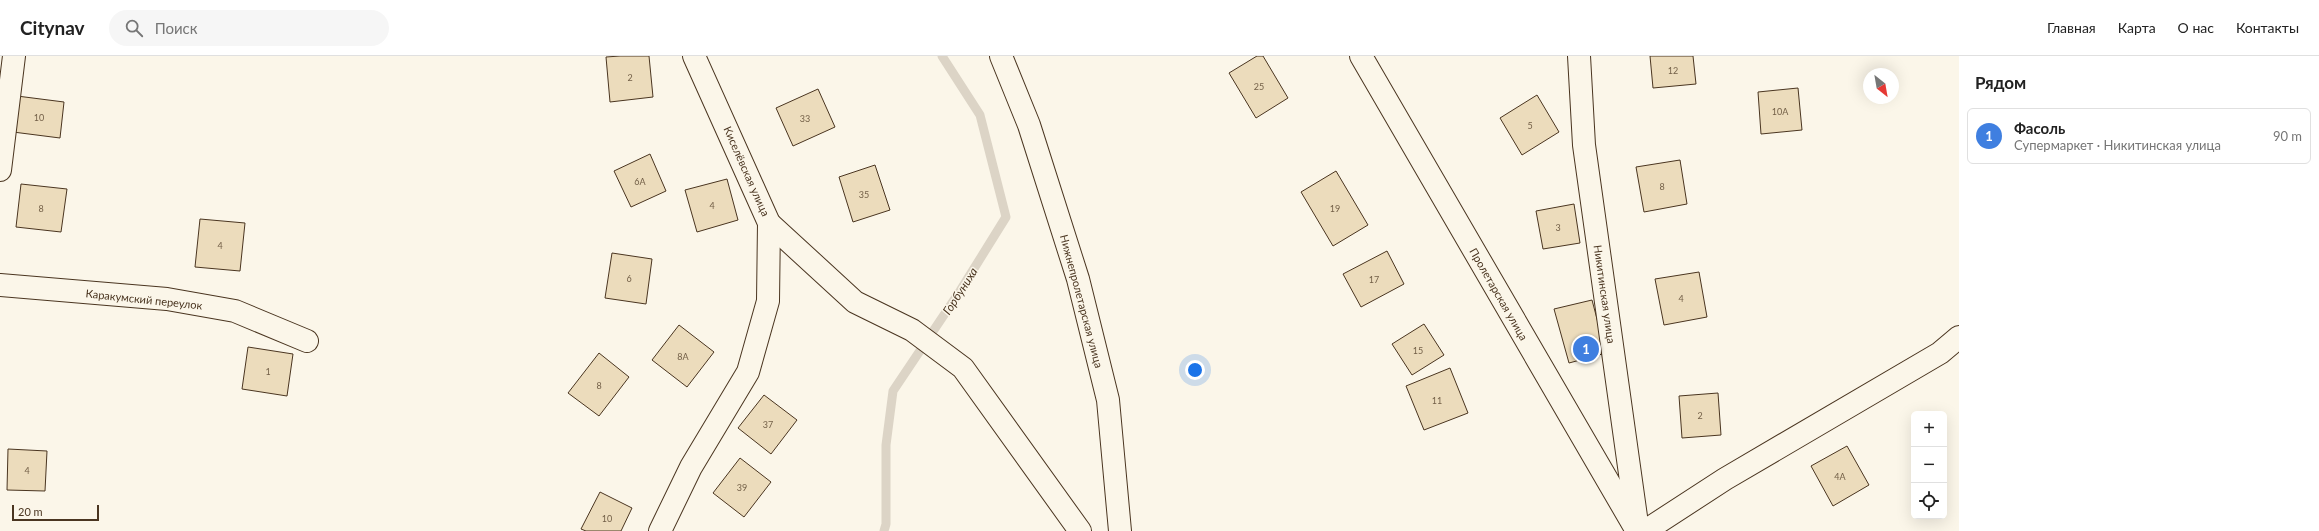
<!DOCTYPE html>
<html lang="ru">
<meta charset="utf-8">
<style>
:root{--surface:#fff;--page:#f6f6f6;--text:#222;--muted:#767676;--line:#e0e0e0;--accent:#ea580c}
body{margin:0;font-family:Lato,sans-serif;background:var(--page);color:var(--text)}
.controls{position:absolute;right:12px;bottom:12px;display:grid;overflow:hidden;border-radius:6px;box-shadow:0 4px 16px #0002}
.controls button{width:36px;height:36px;display:grid;place-items:center;padding:0;border:0;border-bottom:1px solid var(--line);background:var(--surface);color:var(--text);font:20px sans-serif}
.compass{position:absolute;left:1863px;top:12px;width:36px;height:36px;border-radius:50%;background:var(--surface);box-shadow:0 4px 16px #0002;rotate:149deg}
.scale{position:absolute;left:12px;bottom:10px;width:87px;box-sizing:border-box;padding-left:4px;border:2px solid #4a3520;border-top:0;font-size:11px;line-height:14px;white-space:nowrap;color:#4a3520;-webkit-text-stroke:3px #fbf6e9;paint-order:stroke}
.you{position:absolute;left:1195px;top:314px;width:14px;height:14px;margin:-10px;border:3px solid #fff;border-radius:50%;background:#1a73e8;box-shadow:0 0 0 6px #1a73e833}
.badge{display:grid;place-items:center;width:26px;height:26px;border-radius:50%;background:var(--accent);color:#fff;font-size:13px;font-weight:700}
.pin{position:absolute;translate:-50% -50%;border:2px solid #fff;box-shadow:0 1px 4px #0006}
.list{margin:0;padding:0;list-style:none}
h2{display:flex;justify-content:space-between;align-items:center;height:52px;margin:0;padding:0 16px;font-size:17px}
h2 small{font-size:13px;font-weight:400;color:var(--muted)}
.list li{display:grid;grid-template-columns:26px 1fr auto;gap:12px;align-items:center;box-sizing:border-box;height:56px;margin:0 8px 8px;padding:0 8px;border:1px solid var(--line);border-radius:6px}
.list b{display:block;font-size:15px;white-space:nowrap}
.list p{margin:0;font-size:13px;white-space:nowrap;color:var(--muted)}
.list em{font-size:13px;font-style:normal;color:var(--muted)}
.icon{flex:none;width:22px;height:22px;fill:none;stroke:currentColor;stroke-width:2;stroke-linecap:round;stroke-linejoin:round}
.map{position:relative;flex:none;width:1959px;height:475px;overflow:hidden}
header{display:flex;align-items:center;gap:24px;box-sizing:border-box;height:56px;padding:0 20px;background:var(--surface);border-bottom:1px solid var(--line)}
header strong{font-size:19px}
nav{display:flex;gap:22px;margin-inline-start:auto;font-size:14px}
.search{width:280px;height:36px;background:var(--page);display:flex;align-items:center;gap:10px;box-sizing:border-box;padding:0 14px;border-radius:22px;color:var(--muted);font-size:15px}
main{display:flex}
aside{flex:1;background:var(--surface)}
.map>svg:first-child{display:block}
</style>
<header>
<strong>Citynav</strong>
<div class="search"><svg class="icon" aria-label="search" viewBox="0 0 24 24"><circle cx="10" cy="10" r="6"/><path d="M15 15l6 6"/></svg>Поиск</div>
<nav><a>Главная</a><a>Карта</a><a>О нас</a><a>Контакты</a></nav>
</header>
<main>
<div class="map">
<svg width="1959" height="475" viewBox="0 0 1959 475">
<rect width="100%" height="100%" fill="#fbf6e9"/>
<g fill="none" stroke-linecap="round" stroke-linejoin="round">
<path stroke="#dcd4c6" stroke-width="9" d="M884,475L886,468V389L893,335L960,235L1006,161L980,59L942,0"/>
</g>
<g fill="#ecdcbc" stroke="#4a3520">
<path d="M620,0H649L653,41L610,46L606,1Z"/>
<path d="M1257,0H1263L1288,42L1256,62L1229,17Z"/>
<path d="M1650,0H1693L1696,28L1653,32Z"/>
<path d="M1798,32L1802,74L1761,78L1758,36Z"/>
<path d="M818,33L835,71L793,90L776,52Z"/>
<path d="M1537,39L1559,76L1522,99L1500,62Z"/>
<path d="M17,40L64,46L60,82L13,76Z"/>
<path d="M650,98L666,135L631,151L614,115Z"/>
<path d="M1680,104L1687,148L1644,156L1636,111Z"/>
<path d="M875,109L890,154L853,166L839,121Z"/>
<path d="M1336,115L1368,169L1333,190L1301,136Z"/>
<path d="M727,123L738,164L697,176L685,134Z"/>
<path d="M21,128L67,133L61,176L16,171Z"/>
<path d="M1574,148L1580,187L1543,193L1536,155Z"/>
<path d="M200,163L245,167L240,215L195,211Z"/>
<path d="M1387,195L1404,228L1361,251L1343,218Z"/>
<path d="M612,197L652,203L646,248L605,242Z"/>
<path d="M1699,216L1707,261L1664,269L1655,223Z"/>
<path d="M1592,244L1606,297L1569,307L1554,253Z"/>
<path d="M1424,268L1444,299L1412,319L1392,288Z"/>
<path d="M679,269L714,296L687,331L652,304Z"/>
<path d="M248,291L293,298L287,340L242,333Z"/>
<path d="M599,297L629,321L599,360L568,337Z"/>
<path d="M1450,312L1468,357L1424,374L1406,330Z"/>
<path d="M1718,337L1721,379L1682,382L1679,340Z"/>
<path d="M764,339L797,364L771,398L738,372Z"/>
<path d="M1847,390L1869,429L1833,450L1811,410Z"/>
<path d="M8,393L47,395L45,435L7,434Z"/>
<path d="M740,402L771,426L744,461L713,437Z"/>
<path d="M600,436L632,452L621,475H586L581,473Z"/>
</g>
<g fill="none" stroke-linecap="round" stroke-linejoin="round">
<g stroke="#4a3520" stroke-width="24">
<g id="minor">
<path d="M1579,0L1584,89L1638,475"/>
<path d="M0,114L14,0"/>
<path d="M769,167L855,246L912,274L963,312L1080,475"/>
<path d="M0,229L167,243L235,255L307,285"/>
<path d="M660,475L691,411L748,316L768,245L769,167L694,0"/>
<path d="M1645,475L1725,423L1940,297L1959,281"/>
</g>
</g>
<g stroke="#4a3520" stroke-width="24">
<g id="major">
<path d="M1001,0L1029,69L1078,223L1108,344L1120,475"/>
<path d="M1361,0L1637,475"/>
</g>
</g>
<use href="#minor" stroke="#fbf6e9" stroke-width="22"/>
<use href="#major" stroke="#fbf6e9" stroke-width="22"/>
</g>
<g text-anchor="middle" dominant-baseline="central" stroke-width="3" stroke-linejoin="round" paint-order="stroke">
<g font-size="9" fill="#725f47">
<text x="1673" y="14">12</text>
<text x="630" y="21">2</text>
<text x="1259" y="30">25</text>
<text x="1780" y="55">10А</text>
<text x="39" y="61">10</text>
<text x="805" y="62">33</text>
<text x="1530" y="69">5</text>
<text x="640" y="125">6А</text>
<text x="1662" y="130">8</text>
<text x="864" y="138">35</text>
<text x="712" y="149">4</text>
<text x="41" y="152">8</text>
<text x="1335" y="152">19</text>
<text x="1558" y="171">3</text>
<text x="220" y="189">4</text>
<text x="629" y="222">6</text>
<text x="1374" y="223">17</text>
<text x="1681" y="242">4</text>
<text x="1418" y="294">15</text>
<text x="683" y="300">8А</text>
<text x="268" y="315">1</text>
<text x="599" y="329">8</text>
<text x="1437" y="344">11</text>
<text x="1700" y="359">2</text>
<text x="768" y="368">37</text>
<text x="27" y="414">4</text>
<text x="1840" y="420">4А</text>
<text x="742" y="431">39</text>
<text x="607" y="462">10</text>
</g>
<g font-size="11" fill="#4a3520" stroke="#fbf6e9">
<text transform="translate(747 115) rotate(66)">Киселёвская улица</text>
<text transform="translate(1499 238) rotate(60)">Пролетарская улица</text>
<text transform="translate(1605 238) rotate(82)">Никитинская улица</text>
<text transform="translate(144 243) rotate(6)">Каракумский переулок</text>
<text transform="translate(1082 245) rotate(75)">Нижнепролетарская улица</text>
</g>
<g font-size="12" font-style="italic" fill="#4a3520" stroke="#fbf6e9">
<text transform="translate(960 235) rotate(-57)">Горбуниха</text>
</g>
</g>
</svg>
<div class="controls">
<button>+</button>
<button>−</button>
<button><svg class="icon" aria-label="locate" viewBox="0 0 24 24"><circle cx="12" cy="12" r="6"/><path d="M12 2v4M12 18v4M2 12h4M18 12h4"/></svg></button>
</div>
<svg class="compass" viewBox="-18 -18 36 36"><path d="M0-13l5 13h-10z" fill="#e53935"/><path d="M0 13l5-13h-10z" fill="#767676"/></svg>
<div class="scale">20 m</div>
<div class="you"></div>
<div class="pin badge" style="left:1586px;top:293px;background:#3f7fe0">1</div>
</div>
<aside>
<h2>Рядом<small></small></h2>
<ul class="list">
<li><span class="badge" style="background:#3f7fe0">1</span><div><b>Фасоль</b><p>Супермаркет · Никитинская улица</p></div><em>90 m</em></li>
</ul>
</aside>
</main>
